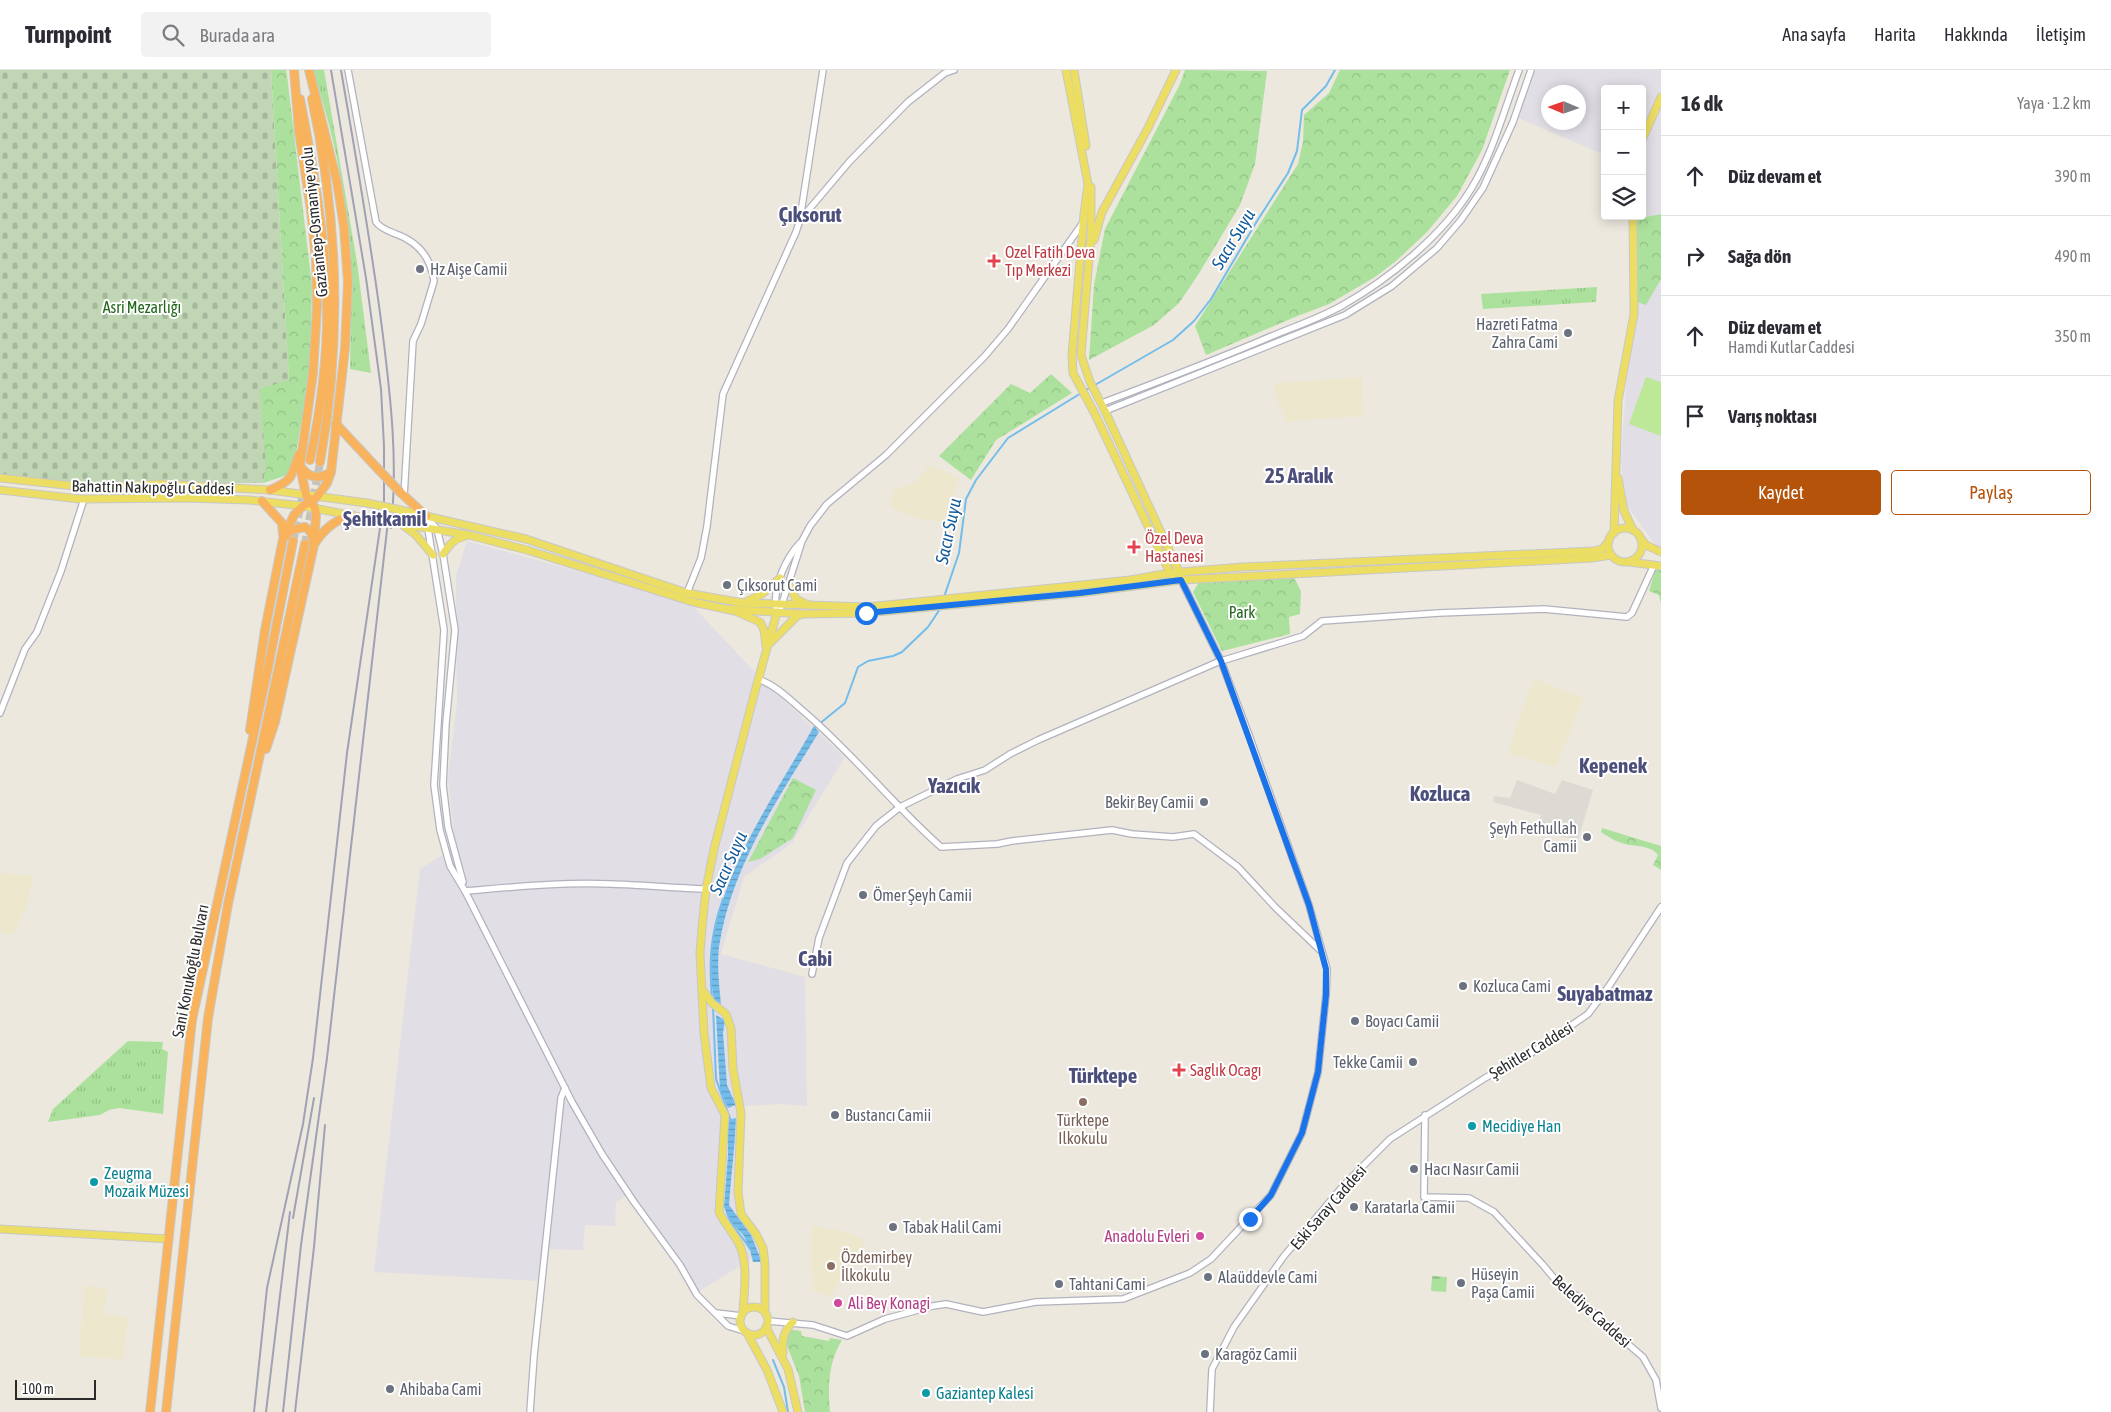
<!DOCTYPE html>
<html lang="tr">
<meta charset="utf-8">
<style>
:root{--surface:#fff;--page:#f2f2f3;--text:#2b2b33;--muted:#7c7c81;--line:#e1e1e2;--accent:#b45309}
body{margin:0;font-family:"Asap Condensed",sans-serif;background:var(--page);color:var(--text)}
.controls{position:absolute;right:15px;top:15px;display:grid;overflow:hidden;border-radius:5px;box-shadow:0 2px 12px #0003}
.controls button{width:45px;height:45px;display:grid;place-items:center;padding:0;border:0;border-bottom:1px solid var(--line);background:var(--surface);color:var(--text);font:25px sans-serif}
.compass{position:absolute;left:1541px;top:15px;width:45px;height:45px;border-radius:50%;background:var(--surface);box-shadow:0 2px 12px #0003;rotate:272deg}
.scale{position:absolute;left:15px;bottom:12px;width:81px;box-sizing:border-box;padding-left:5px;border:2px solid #2b2b2b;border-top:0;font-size:14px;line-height:18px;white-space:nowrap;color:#2b2b2b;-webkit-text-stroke:4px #fff;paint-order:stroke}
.stop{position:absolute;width:15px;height:15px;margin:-11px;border:4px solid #1a73e8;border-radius:50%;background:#fff}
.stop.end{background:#1a73e8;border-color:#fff;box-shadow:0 1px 5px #0008}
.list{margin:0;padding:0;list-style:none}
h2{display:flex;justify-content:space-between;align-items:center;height:65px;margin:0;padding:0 20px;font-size:21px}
h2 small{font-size:16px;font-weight:400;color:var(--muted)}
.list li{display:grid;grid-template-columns:32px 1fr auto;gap:15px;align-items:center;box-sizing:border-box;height:80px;padding:0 20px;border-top:1px solid var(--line)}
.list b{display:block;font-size:19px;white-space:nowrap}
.list p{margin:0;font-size:16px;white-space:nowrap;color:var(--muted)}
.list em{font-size:16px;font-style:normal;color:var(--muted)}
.actions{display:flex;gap:10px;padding:15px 20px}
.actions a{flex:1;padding:11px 0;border:1px solid var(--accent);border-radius:5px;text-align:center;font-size:18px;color:var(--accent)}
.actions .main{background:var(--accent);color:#fff}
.icon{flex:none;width:28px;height:28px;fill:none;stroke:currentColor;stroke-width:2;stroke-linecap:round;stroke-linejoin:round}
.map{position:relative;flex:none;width:1661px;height:1342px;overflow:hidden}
header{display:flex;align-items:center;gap:30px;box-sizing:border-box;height:70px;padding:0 25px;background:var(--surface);border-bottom:1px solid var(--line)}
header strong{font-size:24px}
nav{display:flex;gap:28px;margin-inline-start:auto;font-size:18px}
.search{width:350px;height:45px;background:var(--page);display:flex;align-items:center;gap:12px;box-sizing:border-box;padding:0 18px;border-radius:5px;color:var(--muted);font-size:19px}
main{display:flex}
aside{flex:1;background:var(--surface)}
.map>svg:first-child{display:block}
</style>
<header>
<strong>Turnpoint</strong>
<div class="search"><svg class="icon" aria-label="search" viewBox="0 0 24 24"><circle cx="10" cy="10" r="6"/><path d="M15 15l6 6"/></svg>Burada ara</div>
<nav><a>Ana sayfa</a><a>Harita</a><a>Hakkında</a><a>İletişim</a></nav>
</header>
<main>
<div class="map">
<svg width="1661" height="1342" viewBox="0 0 1661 1342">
<defs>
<pattern id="grass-tufts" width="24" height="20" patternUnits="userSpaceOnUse" patternTransform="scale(1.25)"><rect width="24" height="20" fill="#abe19c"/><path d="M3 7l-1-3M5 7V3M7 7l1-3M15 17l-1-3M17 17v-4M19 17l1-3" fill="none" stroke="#93c187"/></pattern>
<pattern id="forest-firs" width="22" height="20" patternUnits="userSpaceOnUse" patternTransform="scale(1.25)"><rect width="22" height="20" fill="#abe19c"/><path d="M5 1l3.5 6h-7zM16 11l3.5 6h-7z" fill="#93c187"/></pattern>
<pattern id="cemetery-stones" width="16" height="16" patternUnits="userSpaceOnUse" patternTransform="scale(1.25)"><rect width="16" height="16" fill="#c1d6b5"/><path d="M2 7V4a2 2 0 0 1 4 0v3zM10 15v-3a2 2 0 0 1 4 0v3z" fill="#a6b89c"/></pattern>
<pattern id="park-crowns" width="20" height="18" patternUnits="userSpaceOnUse" patternTransform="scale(1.25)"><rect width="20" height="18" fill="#abe19c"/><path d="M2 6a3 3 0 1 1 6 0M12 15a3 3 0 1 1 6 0" fill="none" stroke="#93c187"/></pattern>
<pattern id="water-rules" width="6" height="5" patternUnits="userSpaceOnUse" patternTransform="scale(1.25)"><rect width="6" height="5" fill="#74bdeb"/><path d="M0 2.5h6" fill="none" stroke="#5f9abf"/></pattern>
</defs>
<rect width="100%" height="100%" fill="#ece8de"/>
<g fill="#e1dee5" fill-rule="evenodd">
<path d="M1534,0H1661V482L1624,432L1621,386L1632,238V146H1642V19H1605V85L1519,48ZM1548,22H1578V52H1548Z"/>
<path d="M467,471L688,531L770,618L845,687L792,773L744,807L721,884L805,907L807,1036L783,1034L744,1036L739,1138L763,1182L696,1223L627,1125L616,1132L615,1156L585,1155L583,1180L542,1179L538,1211L374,1202L420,799L455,777L448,707L457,633L456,506Z"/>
</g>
<g fill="#ede7ce">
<path d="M1362,307L1363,346L1286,352L1273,319L1274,313Z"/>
<path d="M930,395L960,409L944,452L919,449L890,437L894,420L916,412Z"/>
<path d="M1534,609L1584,628L1556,697L1508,684L1515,657Z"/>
<path d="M0,803L34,806L27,835L13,865L0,862Z"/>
<path d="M811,1155L853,1164L865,1172L830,1227L812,1220Z"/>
<path d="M84,1216L108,1218L103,1244L128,1247L124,1290L79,1286Z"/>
</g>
<g fill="url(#grass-tufts)">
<path d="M313,0H324L357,192L371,303L350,299C352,219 351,140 331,63C326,42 319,21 313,0Z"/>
<path d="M1597,217L1596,232L1483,239L1481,224Z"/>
<path d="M128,971L163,972L162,979L168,982L163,1044L119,1038L109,1040L100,1045L48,1052L53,1039Z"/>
</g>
<path fill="url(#forest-firs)" d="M1432,1206L1447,1207L1446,1222L1431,1221Z"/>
<path fill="url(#cemetery-stones)" d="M0,0H271L289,311L266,398L263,413L81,415L0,405Z"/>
<g fill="url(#park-crowns)">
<path d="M271,0H286L287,5L312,216L310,303L294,394L287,405L263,413L266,398L260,319L289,310Z"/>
<path d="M1185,0L1267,1L1255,94L1240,135L1198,205L1179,233L1154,255L1089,290L1094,215L1105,159L1180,14Z"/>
<path d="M1340,0H1510L1482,80L1457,126L1427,162L1396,191L1375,207L1329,234L1295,247L1206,285L1195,256L1298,94L1303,72L1304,45L1329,23Z"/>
<path d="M1661,144V209L1646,235L1637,232V149Z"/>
<path d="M1051,304L1072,323L996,370L971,410L939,386L1011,314L1030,323Z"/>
<path d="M1656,498L1661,499V534L1659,525L1649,521Z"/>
<path d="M1293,506L1301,521L1300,544L1289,547L1290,564L1222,581L1193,522L1199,512Z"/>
<path d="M793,708L816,720L793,768L760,789L748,792Z"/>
<path d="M1602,758L1661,776V800L1653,795L1658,785C1649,773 1632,778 1619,772C1613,770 1607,766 1601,762Z"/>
<path d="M787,1259L801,1261L802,1266L829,1271L830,1268L842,1270C828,1293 828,1316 830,1342H805L799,1306L785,1271Z"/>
</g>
<path fill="#bce898" d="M1646,307L1661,312V366L1629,354Z"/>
<path fill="#dddad4" d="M1517,710L1555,724L1562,710L1593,720L1578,770L1537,761L1541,745L1493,732L1494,726L1510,728Z"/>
<g fill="url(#water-rules)">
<path d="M814,656L819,662C778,729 731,797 719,877C717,896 719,915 721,934L714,930C695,834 770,735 814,656Z"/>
<path d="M716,945L725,950L723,963L727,1015L736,1035L728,1038L720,1019Z"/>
<path d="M736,1048C735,1077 731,1106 729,1135L751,1165L762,1192H753L750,1180L744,1166L730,1151L724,1137L728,1085V1050Z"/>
</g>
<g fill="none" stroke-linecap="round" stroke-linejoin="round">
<g stroke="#74bdeb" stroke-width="2">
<path d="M1095,315L1173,270L1194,251L1211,229L1257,151L1288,103L1297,81L1302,40L1326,16L1335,0"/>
<path d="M944,527L959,483L966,429L976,410L1008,368L1091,317"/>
<path d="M813,659L845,633L858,597L868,591L893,586L902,582L928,557L940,539"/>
<path d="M712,929C709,892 710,865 723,829"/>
<path d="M713,937L716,1009L731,1051"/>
<path d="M727,1143C731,1157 743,1166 750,1179"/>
<path d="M773,1290L784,1317L788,1342"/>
</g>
<g stroke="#c5c2ba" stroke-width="8" stroke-dasharray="8 4" stroke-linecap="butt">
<path d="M293,471L304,419"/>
<path d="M305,474L320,392"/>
</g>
<g stroke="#b1b2be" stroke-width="8">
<g id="minor">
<path d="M348,0L376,152C381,159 389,161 396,164C418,172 431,188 434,211L421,254L413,271L404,426"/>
<path d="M800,149L823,0"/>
<path d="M1102,333C1155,313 1208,293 1260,271C1287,259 1317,250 1343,235C1389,209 1443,165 1471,119C1493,83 1504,40 1519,0"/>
<path d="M1105,341L1345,245L1392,216L1437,178L1461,150L1483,118L1513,52L1531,0"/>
<path d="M426,446L444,560L434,715L440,760L450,796L465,821L572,1032L602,1084L634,1132L680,1195L697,1225L728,1256L744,1261"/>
<path d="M427,447L437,459L443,484L455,560L446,653L443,715L448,757L463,812"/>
<path d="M687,523L701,488L707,456L723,324L796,162L800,150L850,91L908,32L945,3L954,0"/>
<path d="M776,537C773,516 786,488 800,473"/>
<path d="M781,537L802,471L810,456L827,434L886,385L984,287L1008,259L1082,154"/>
<path d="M758,609C775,615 788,628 802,640C852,682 892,734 941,777L997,774L1012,771L1112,760L1132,764L1173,767L1194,764L1238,797L1276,838L1320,880"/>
<path d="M0,643L25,579L37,562L61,501L84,429"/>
<path d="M465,821C513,817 563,812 611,814C643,815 674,818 706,819"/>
<path d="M812,904L819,868L847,793L876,756L900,737L957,709L985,700L1010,684L1038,670L1218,592L1303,566L1322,551L1439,543L1544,539L1627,547L1632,543L1654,495"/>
<path d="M1425,1045L1424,1127L1469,1128L1494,1142L1543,1195L1558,1213L1577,1226L1601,1251L1643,1287L1656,1310L1661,1338"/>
<path d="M717,1243L741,1246"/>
<path d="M768,1251L813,1255L847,1266L885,1249L933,1236L946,1234L983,1242L1036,1232L1123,1229L1190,1203L1211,1189L1271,1125L1302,1063L1318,1002L1326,925L1327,899L1309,835L1249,665L1221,591L1181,510"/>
<path d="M530,1342L534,1286L561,1028L565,1018"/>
<path d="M1210,1342L1212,1299L1234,1257L1284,1186L1343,1116L1390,1069L1485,1008L1527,986L1588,944L1609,916L1661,837"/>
</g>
</g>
<g stroke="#c8c8c8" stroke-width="9">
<g id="major">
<path d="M1066,0L1088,114L1084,144L1072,285L1073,303L1095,344L1170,503L1173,505"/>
<path d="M1074,0L1086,76"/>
<path d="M1642,70L1661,27"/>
<path d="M1091,117V165L1081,285L1090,312L1105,341L1181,506"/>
<path d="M1094,170L1102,142L1148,58L1176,0"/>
<path d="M0,408L84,417L164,414L270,420L367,433"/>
<path d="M1618,408L1624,441L1633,460"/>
<path d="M0,420L80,429L187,428L249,430L303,436L365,448"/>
<path d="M396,439L526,469L687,523L743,533L868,537L1130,510L1170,503L1242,497L1594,481L1602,479L1609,471"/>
<path d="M402,454L469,465L527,480L693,532L735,541L760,552L764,560L766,576"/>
<path d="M404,456L416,465L433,485"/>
<circle cx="1625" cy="475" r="17"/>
<path d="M1614,463L1618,331L1634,244L1633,146"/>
<path d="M1641,469L1646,475L1661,482"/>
<path d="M443,484C450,474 454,469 465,466"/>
<path d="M1629,492L1661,496"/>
<path d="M789,515L796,529L808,535"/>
<path d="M746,532L762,524L780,508"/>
<path d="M728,539L803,544L866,543L1080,523L1181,510L1592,488L1611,485"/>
<path d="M770,573L797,546L803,544"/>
<path d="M704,922L712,933L726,944L731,958L733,999L741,1043L738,1122L741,1144L756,1164L763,1178L765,1194V1243"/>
<path d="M0,1159L169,1169"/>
<circle cx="754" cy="1251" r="14"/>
<path d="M743,1242C744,1220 749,1192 738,1172C732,1161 724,1153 719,1142L725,1045L711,1018L704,963L700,883L702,858L706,819L714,779L754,625L777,542"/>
<path d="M766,1257L788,1299L798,1342"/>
<path d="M747,1263L767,1300L783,1342"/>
<path d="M783,1284C782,1271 783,1261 793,1252"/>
</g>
</g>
<g stroke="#c8c8c8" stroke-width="10">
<g id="highway">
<path d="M300,29C313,96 325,164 327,232C328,285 321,339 310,390"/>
<path d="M312,29C338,149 342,272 320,392"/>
<path d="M336,354L378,399"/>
<path d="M300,396C309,408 319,410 331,402"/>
<path d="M270,420C294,410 291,406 299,384"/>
<path d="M400,422L426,446"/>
<path d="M262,431L282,453L283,464"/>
<path d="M286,466L291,460L305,457L311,462L313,471"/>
<path d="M315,473C324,459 334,451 351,445"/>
<path d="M250,660L265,560L283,469L294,445L303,436L317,427L327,413L331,402L345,278L348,212L344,157L337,112L309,0"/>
<path d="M266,679L275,652L314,475L316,445L315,438L306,425L300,396L313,303L317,237L316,189L311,140L299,62L294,0"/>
<path d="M150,1342L192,950L268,598L293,471"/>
<path d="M166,1342L208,948L228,834L305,474"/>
</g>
</g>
<use href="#minor" stroke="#fff" stroke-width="5.5"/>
<use href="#major" stroke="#ecdd63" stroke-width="7"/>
<use href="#highway" stroke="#f9b35c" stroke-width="8"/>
<g stroke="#a0a1b5" stroke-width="2">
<path d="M341,0C356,88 372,177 383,266C391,330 398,394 391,458"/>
<path d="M293,1148L314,1028"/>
<path d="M254,1342L267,1218L303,1054L313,988L347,683L384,431V376L381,319L366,208L331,0"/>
<path d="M266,1342L290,1142"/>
<path d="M283,1342L301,1175L327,988L388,451"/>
<path d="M295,1342L314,1177L325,1055"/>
</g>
<g stroke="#c8c8c8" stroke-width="9" stroke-linecap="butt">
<g id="major-bridge">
<path d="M367,433L396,439"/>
<path d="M365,448L402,454"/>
</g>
</g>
<g stroke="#c8c8c8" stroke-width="10" stroke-linecap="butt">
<path id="highway-bridge" d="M378,399L400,422"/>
</g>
<use href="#major-bridge" stroke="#ecdd63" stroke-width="7"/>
<use href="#highway-bridge" stroke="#f9b35c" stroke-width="8"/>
</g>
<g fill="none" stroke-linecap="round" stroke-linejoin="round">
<path stroke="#1a73e8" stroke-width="6" d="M866,543L1080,523L1181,510L1221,591L1309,835L1326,899V925L1318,1002L1302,1063L1271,1125L1250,1149"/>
</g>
<g fill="#e0444e" stroke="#fff" stroke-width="2">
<path d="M991.5 183.5h5v5h5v5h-5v5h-5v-5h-5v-5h5z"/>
<path d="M1131.5 469.5h5v5h5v5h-5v5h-5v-5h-5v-5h5z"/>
<path d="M1176.5 992.5h5v5h5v5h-5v5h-5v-5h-5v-5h5z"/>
</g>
<g fill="#6b7280" stroke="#fff" stroke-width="2">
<circle cx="420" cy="199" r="5"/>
<circle cx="1568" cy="263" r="5"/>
<circle cx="727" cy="515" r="5"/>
<circle cx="1204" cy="732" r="5"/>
<circle cx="1587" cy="767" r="5"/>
<circle cx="863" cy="825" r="5"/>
<circle cx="1463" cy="916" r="5"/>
<circle cx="1355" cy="951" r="5"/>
<circle cx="1413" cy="992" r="5"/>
<circle cx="835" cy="1045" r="5"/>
<circle cx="1414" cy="1099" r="5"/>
<circle cx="1354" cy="1137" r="5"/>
<circle cx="893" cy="1157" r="5"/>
<circle cx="1208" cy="1207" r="5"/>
<circle cx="1461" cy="1213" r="5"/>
<circle cx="1059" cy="1214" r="5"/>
<circle cx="1205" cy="1284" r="5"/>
<circle cx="390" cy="1319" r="5"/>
</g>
<g fill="#8d6e63" stroke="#fff" stroke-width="2">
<circle cx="1083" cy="1032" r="5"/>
<circle cx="831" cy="1196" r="5"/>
</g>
<g fill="#0f9aa8" stroke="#fff" stroke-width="2">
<circle cx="1472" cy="1056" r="5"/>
<circle cx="94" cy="1112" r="5"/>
<circle cx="926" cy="1323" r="5"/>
</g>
<g fill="#d1479c" stroke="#fff" stroke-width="2">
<circle cx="1200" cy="1166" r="5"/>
<circle cx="838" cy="1233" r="5"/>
</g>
<g text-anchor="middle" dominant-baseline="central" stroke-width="4" stroke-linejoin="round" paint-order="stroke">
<g font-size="16" fill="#2b2b2b" stroke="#fff">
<text transform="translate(314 152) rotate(-96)">Gaziantep-Osmaniye yolu</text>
<text transform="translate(153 417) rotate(1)">Bahattin Nakıpoğlu Caddesi</text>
<text transform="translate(190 901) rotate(-79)">Sani Konukoğlu Bulvarı</text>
<text transform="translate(1531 980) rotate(-31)">Şehitler Caddesi</text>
<text transform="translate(1328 1137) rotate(-49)">Eski Saray Caddesi</text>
<text transform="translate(1592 1241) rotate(42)">Belediye Caddesi</text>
</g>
<g font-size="16" fill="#be3a42" stroke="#fff" text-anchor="start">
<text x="1005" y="182">Ozel Fatih Deva<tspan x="1005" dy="18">Tıp Merkezi</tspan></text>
<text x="1145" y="468">Özel Deva<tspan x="1145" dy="18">Hastanesi</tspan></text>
<text x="1190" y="1000">Saglık Ocagı</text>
</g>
<g font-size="16" fill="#5b616d" stroke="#fff" text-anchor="start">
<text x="430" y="199">Hz Aişe Camii</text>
<text x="1558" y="254" text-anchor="end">Hazreti Fatma<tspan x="1558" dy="18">Zahra Cami</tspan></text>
<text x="737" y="515">Çıksorut Cami</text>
<text x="1194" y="732" text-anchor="end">Bekir Bey Camii</text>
<text x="1577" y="758" text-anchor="end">Şeyh Fethullah<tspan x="1577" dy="18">Camii</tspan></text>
<text x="873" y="825">Ömer Şeyh Camii</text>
<text x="1473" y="916">Kozluca Cami</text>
<text x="1365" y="951">Boyacı Camii</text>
<text x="1403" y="992" text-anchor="end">Tekke Camii</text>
<text x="845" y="1045">Bustancı Camii</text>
<text x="1424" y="1099">Hacı Nasır Camii</text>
<text x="1364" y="1137">Karatarla Camii</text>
<text x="903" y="1157">Tabak Halil Cami</text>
<text x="1471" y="1204">Hüseyin<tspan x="1471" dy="18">Paşa Camii</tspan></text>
<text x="1218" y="1207">Alaüddevle Cami</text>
<text x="1069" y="1214">Tahtani Cami</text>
<text x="1215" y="1284">Karagöz Camii</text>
<text x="400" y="1319">Ahibaba Cami</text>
</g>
<g font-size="16" fill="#23671d" stroke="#fff">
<text x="142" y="237">Asri Mezarlığı</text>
<text x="1242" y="542">Park</text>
</g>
<g font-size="16" fill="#785e54" stroke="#fff">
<text x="1083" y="1050">Türktepe<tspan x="1083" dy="18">Ilkokulu</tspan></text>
<text x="841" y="1187" text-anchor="start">Özdemirbey<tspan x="841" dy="18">İlkokulu</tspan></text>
</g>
<g font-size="16" fill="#0d838f" stroke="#fff" text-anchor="start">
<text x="1482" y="1056">Mecidiye Han</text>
<text x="104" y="1103">Zeugma<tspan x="104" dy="18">Mozaik Müzesi</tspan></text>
<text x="936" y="1323">Gaziantep Kalesi</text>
</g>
<g font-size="16" fill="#b23c85" stroke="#fff" text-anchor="end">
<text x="1190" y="1166">Anadolu Evleri</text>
<text x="848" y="1233" text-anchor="start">Ali Bey Konagi</text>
</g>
<g font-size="18" font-style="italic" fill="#125a99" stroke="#fff">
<text transform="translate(1233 169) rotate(-59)">Sacır Suyu</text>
<text transform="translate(948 461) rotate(-78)">Sacır Suyu</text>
<text transform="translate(728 793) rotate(-66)">Sacır Suyu</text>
</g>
<g font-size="21" font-weight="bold" fill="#4c4f7b" stroke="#fff">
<text x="810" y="144">Çıksorut</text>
<text x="1299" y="405">25 Aralık</text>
<text x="385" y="448">Şehitkamil</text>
<text x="1613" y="695">Kepenek</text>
<text x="954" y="715">Yazıcık</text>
<text x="1440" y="723">Kozluca</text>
<text x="815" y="888">Cabi</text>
<text x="1605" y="923">Suyabatmaz</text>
<text x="1103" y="1005">Türktepe</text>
</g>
</g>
</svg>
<div class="controls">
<button>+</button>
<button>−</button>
<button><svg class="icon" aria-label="layers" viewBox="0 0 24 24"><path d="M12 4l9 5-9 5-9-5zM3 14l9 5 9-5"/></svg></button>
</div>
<svg class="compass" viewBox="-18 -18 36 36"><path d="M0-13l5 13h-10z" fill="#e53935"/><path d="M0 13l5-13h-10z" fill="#7c7c81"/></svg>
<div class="scale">100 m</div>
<div class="stop" style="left:866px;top:543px"></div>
<div class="stop end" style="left:1250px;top:1149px"></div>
</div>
<aside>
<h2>16 dk<small>Yaya · 1.2 km</small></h2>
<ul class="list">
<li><svg class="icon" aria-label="ahead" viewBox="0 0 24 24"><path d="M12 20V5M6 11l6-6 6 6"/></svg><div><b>Düz devam et</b></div><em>390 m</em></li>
<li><svg class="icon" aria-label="right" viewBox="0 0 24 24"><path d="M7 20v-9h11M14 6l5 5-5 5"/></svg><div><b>Sağa dön</b></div><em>490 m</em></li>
<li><svg class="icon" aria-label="ahead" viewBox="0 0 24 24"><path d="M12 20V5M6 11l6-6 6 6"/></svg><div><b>Düz devam et</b><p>Hamdi Kutlar Caddesi</p></div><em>350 m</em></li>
<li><svg class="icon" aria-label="arrive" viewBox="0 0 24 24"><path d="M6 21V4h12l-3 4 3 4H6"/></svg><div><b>Varış noktası</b></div></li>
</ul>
<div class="actions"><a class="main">Kaydet</a><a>Paylaş</a></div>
</aside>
</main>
